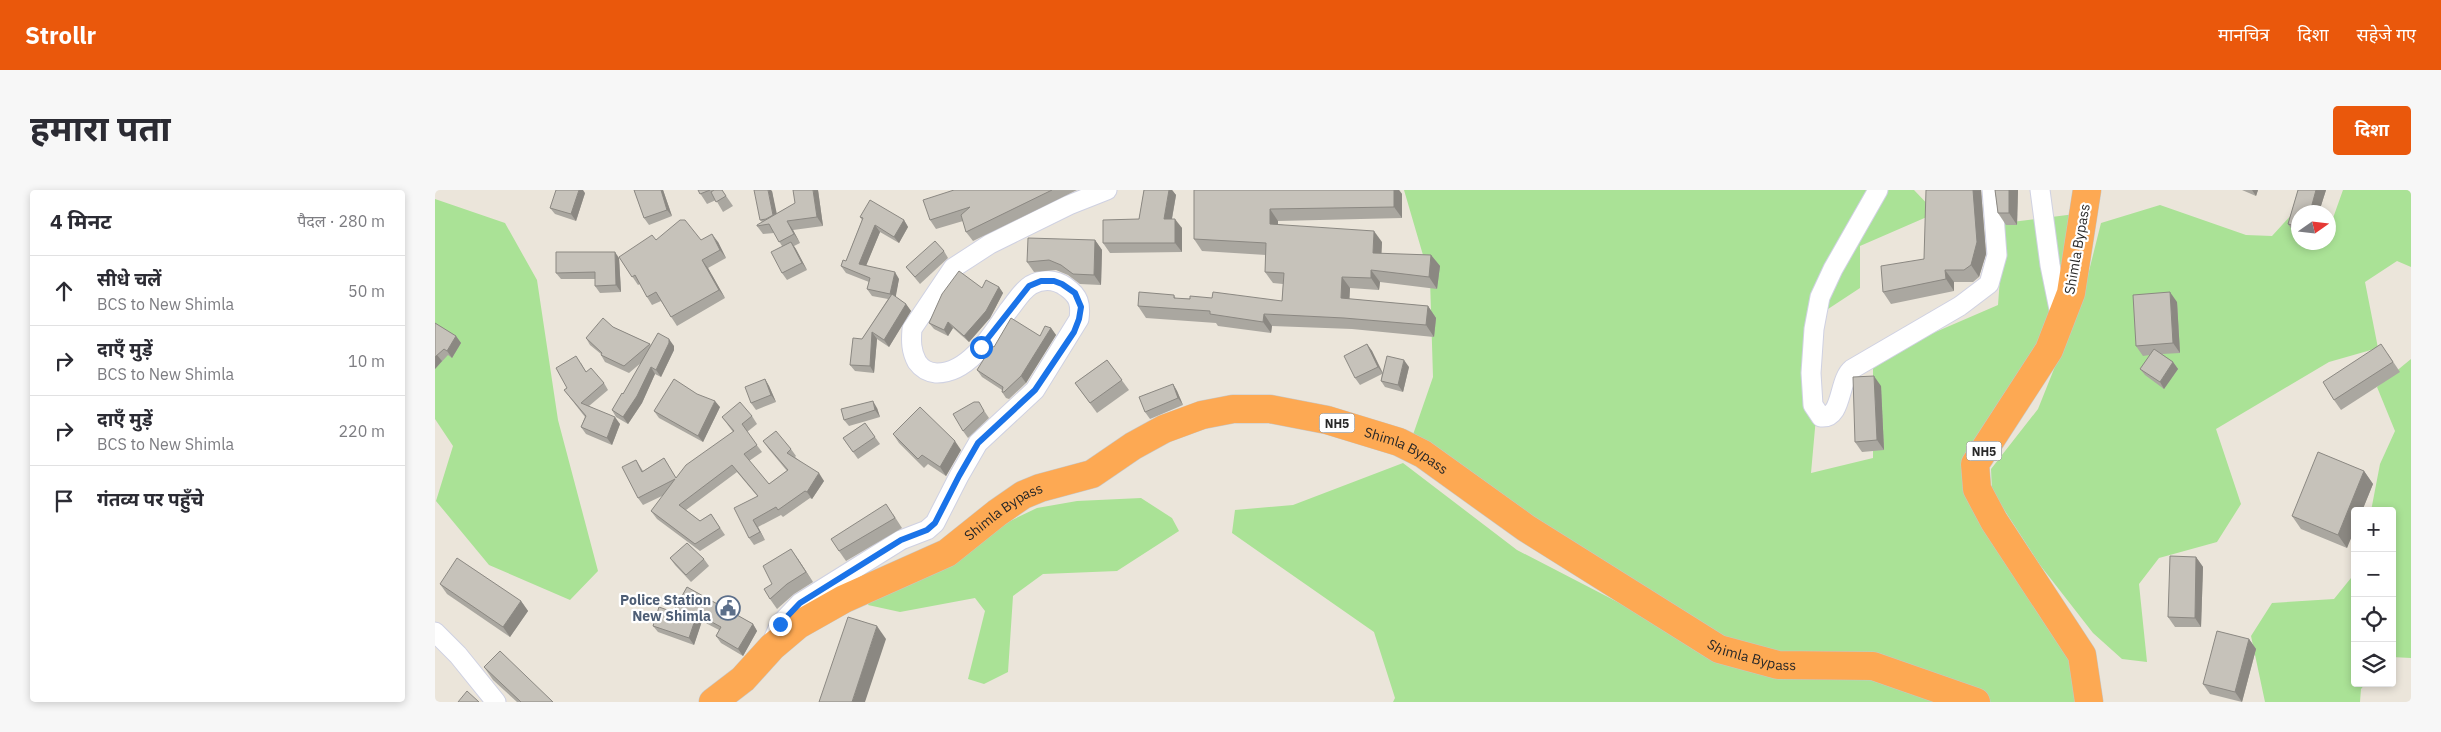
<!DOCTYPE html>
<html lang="hi">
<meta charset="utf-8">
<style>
:root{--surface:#fff;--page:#f7f7f7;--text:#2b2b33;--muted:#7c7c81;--line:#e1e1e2;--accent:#ea580c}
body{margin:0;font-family:"IBM Plex Sans","Noto Sans Devanagari",sans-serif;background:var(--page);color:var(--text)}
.controls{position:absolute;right:15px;bottom:15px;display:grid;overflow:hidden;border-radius:5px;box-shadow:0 2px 8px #0003}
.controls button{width:45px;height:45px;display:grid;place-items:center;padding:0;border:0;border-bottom:1px solid var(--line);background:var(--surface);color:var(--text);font:25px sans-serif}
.compass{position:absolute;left:1856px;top:15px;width:45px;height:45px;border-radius:50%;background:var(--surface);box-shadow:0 2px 8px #0003;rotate:76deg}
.stop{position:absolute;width:15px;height:15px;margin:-11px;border:4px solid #1a73e8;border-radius:50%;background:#fff}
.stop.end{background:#1a73e8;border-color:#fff;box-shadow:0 1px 5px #0008}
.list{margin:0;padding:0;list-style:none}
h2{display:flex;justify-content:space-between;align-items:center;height:65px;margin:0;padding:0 20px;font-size:21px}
h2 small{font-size:16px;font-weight:400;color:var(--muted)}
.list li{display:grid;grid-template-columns:32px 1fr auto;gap:15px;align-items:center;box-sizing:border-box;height:70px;padding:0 20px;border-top:1px solid var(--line)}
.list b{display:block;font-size:19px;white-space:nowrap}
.list p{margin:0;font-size:16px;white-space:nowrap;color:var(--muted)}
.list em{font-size:16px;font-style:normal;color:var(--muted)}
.icon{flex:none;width:28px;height:28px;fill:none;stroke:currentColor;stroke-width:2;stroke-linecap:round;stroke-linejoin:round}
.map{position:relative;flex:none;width:1976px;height:512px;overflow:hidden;border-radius:5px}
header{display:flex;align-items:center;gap:30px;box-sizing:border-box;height:70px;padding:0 25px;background:var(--accent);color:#fff}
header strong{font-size:24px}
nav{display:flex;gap:28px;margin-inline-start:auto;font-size:18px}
.intro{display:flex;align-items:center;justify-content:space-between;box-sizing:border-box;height:120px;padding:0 30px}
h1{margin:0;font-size:35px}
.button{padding:12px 22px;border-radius:5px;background:var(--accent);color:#fff;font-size:18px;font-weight:700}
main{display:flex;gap:30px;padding:0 30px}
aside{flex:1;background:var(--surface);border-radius:5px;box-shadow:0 2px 8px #0003}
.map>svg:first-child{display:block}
</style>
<header>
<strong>Strollr</strong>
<nav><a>मानचित्र</a><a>दिशा</a><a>सहेजे गए</a></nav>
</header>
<div class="intro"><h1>हमारा पता</h1><a class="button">दिशा</a></div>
<main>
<aside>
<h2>4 मिनट<small>पैदल · 280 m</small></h2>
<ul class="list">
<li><svg class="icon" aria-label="ahead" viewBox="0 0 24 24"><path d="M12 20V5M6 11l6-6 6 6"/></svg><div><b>सीधे चलें</b><p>BCS to New Shimla</p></div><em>50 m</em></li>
<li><svg class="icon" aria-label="right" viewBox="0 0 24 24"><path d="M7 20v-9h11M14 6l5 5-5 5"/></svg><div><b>दाएँ मुड़ें</b><p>BCS to New Shimla</p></div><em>10 m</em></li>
<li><svg class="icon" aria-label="right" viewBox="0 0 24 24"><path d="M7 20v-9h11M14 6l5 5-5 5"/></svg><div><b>दाएँ मुड़ें</b><p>BCS to New Shimla</p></div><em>220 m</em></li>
<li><svg class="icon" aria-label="arrive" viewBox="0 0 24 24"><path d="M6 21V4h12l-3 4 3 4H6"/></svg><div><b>गंतव्य पर पहुँचे</b></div></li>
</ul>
</aside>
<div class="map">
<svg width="1976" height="512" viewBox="0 0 1976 512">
<rect width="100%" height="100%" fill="#ebe5da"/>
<g fill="#aae296">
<path d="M969,0H1479L1501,23L1425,56V98L1387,123L1388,149L1376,283L1438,268V169L1563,115L1569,33L1640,24L1633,103L1537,274L1645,467L1650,512H1550L1285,456L972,262L998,187L995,89Z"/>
<path d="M1908,0H1976V77L1962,71L1930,92L1943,158L1894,172L1781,239L1806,314L1782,352L1724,368L1704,394L1712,472L1687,469L1658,443L1605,375L1557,301L1556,279L1603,219L1647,109L1666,33L1725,15L1811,45L1837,46L1870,10L1889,22H1864V52H1894V25L1898,28Z"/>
<path d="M0,9L70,33L102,90L123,230L163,381L135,410L54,375L1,311L18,256L0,229Z"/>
<path d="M1976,169V468L1957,467V321H1936L1945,274L1960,241L1942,197Z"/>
<path d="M968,273L1082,360L1283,464L1438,481L1526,512H958L960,508L939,442L797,343L800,320L858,315Z"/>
<path d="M706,308L737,328L744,341L682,381L608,384L578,406L573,482L549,494L533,489L550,421L540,408L465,422L433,415L444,394L602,318L642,311Z"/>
<path d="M1920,383V493H1931L1926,499L1925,512H1830L1816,446L1837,413L1899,409Z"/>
</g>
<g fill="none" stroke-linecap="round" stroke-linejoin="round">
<g stroke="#cfd1e2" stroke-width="21">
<g id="minor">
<path d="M1443,0L1398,79L1385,107L1379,139L1376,183L1378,215L1386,227C1408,229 1403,190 1417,179L1525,116L1554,94L1562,65L1557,0"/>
<path d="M1605,0L1615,75L1626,129"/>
<path d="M0,442L23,465L61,512"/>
<path d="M338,450L345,434L365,413L466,350L492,340L500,333L524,286L543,253L600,200L644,129C646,114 644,106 631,97C620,89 607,89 596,95C586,101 580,113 573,121C557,145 533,184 501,183C492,182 487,179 482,172C476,161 476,151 477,139L518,78L555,54L634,15L672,0"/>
</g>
</g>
<g stroke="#c7c7c7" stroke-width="29">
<g id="highway">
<path d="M1652,0L1636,103L1614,160L1540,274L1542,299L1559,331L1647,465L1654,512"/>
<path id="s1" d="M278,512L308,489L337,457L363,435L409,409L512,363L562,323L588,305L605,298L657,284L698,256L729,239L767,225L798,219H835L892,230L964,252L988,264L1091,338L1284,459L1343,475L1438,476L1541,512"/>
</g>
</g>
<use href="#minor" stroke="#fff" stroke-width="19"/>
<use href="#highway" stroke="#fda953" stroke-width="28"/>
</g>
<g fill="#aaa7a0">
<path d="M199,0H228L237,26L214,35L209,28Z"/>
<path d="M263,0H287L298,16L288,22L281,10L272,14Z"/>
<path d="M383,0L388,36L358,40L365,53L359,56L372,80L352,90L347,83V56L339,43L328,44L322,36L327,32L325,30L337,1L341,24Z"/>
<path d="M519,0H642L538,51L531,42L528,31L501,39L495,30Z"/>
<path d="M709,0H737L741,5L737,29L747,38V62L675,63L668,53L704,29Z"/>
<path d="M759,0H964L967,4V28L843,31V34L947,52L946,64L996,65L1005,76L1002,99L945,92L944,100L915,98L914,109L993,116L1001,128L999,147L917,139L837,136L836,143L783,136L781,133L711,128L703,116L739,105L741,109L777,108L847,111L848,94L838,93L830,82L831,65L767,61L759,49Z"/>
<path d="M1560,0H1583L1582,35H1571L1563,23Z"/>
<path d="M1807,0H1823L1821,6Z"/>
<path d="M1863,0H1891L1884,22H1864V45L1860,44L1853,34Z"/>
<path d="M1546,1L1551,64L1544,87L1538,92H1519V101L1456,114L1448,102L1489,69Z"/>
<path d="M150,3L141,31L120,24L115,18Z"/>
<path d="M425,27L469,30L473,37L464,53L445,42L431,75L464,89L460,107L471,114L476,121L454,157L442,149L439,183L420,181L415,175L427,149L453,109L437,106L432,99L434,92L411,83L406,76L411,71L427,30Z"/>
<path d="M266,50L283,52L291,68L273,78L290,108L242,136L226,111L217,115L212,107L205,94L203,95L184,67Z"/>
<path d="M660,50L667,60L666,95L645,94L633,85L621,80L599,82L592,72Z"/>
<path d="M509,61L513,68L485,94L471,77Z"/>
<path d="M184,68L186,102L165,103L160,96V89H126L121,83Z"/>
<path d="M564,97L568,103L555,128L534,152L518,138L513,146L499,139L494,133L547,98Z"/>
<path d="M1742,112L1745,163L1727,164L1738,172L1743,179L1729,199L1710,185L1705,179L1715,165L1708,166L1701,156Z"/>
<path d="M0,133L21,146L26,153L17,168L13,165L0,179Z"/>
<path d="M178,137L215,154L216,155L239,156V160L226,187L220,184L207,213L193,234L181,227L177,220L188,204L207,172L194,183L170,172L166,165V164L155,155L151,148Z"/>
<path d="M616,138L621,145L591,193L574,209L571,208L567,202V200L547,187L542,180L559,157L605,146Z"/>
<path d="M932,154L937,161L948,183L974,177L968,202L950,197L946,191L947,184L925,195L920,188Z"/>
<path d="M1953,164L1965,182L1906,220L1899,210Z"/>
<path d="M672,170L694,200L662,223L640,193Z"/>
<path d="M146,173L151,182L169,193L173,200L154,216L185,234L177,255L151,244L146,237L150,227L129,200L132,198Z"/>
<path d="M330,189L334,196L341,212L321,220L316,213Z"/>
<path d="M738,194L742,201L748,215L715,229L710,222Z"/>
<path d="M1446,196L1449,260L1427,262L1420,252Z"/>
<path d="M285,217L268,252L224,228L219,221Z"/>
<path d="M442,218L445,227L414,236L409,230Z"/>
<path d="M548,219L554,228L533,248L528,241Z"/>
<path d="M317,226L322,234L312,242L327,262L314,271L334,294L352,281L333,258L328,251L356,259L361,266L360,267L389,291L377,309L375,308L348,327L346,325L323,337L330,350L319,355L314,348L323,307L302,282L251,320L265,331L276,324L290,345L265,361L222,329L216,321L229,305L208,315L203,308L201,270L208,281L229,268L241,288L298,242L287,227Z"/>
<path d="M430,233L445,254L423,269L408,248Z"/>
<path d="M458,244L526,260L511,286L493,274L489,278L464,253Z"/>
<path d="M1929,281L1938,294L1927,321H1920L1912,358L1866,339L1857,326Z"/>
<path d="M458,324L467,338L411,371L404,361Z"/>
<path d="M1761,367L1768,377L1766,437H1740L1733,427Z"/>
<path d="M235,368L269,369L274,376L256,392L240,375Z"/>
<path d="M363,369L378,392L359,404L342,419L335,409L337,394Z"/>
<path d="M5,394L86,411L93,421L75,447L12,404Z"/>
<path d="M252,397L318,434L322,441L308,466L286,453L281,446L284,440L267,431L259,455L223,442L218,436L238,422Z"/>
<path d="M1814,449L1821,459L1807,512L1775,504L1768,494Z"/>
<path d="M49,477L118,512H82L58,490Z"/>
</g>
<g fill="#8b8882">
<path d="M144,0H148L150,3L141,31L136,24Z"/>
<path d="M226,0H228L237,26L232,20Z"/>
<path d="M333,0H336L337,1L344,34L339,28Z"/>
<path d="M378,0H383L388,36L382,27Z"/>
<path d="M734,0H737L741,5L735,39L729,29Z"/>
<path d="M959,0H964L967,4V28L959,17Z"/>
<path d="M1538,0H1546L1551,64L1544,87L1536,75Z"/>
<path d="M1574,0H1583L1582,35L1574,23Z"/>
<path d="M1817,0H1823L1821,6Z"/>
<path d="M1881,0H1891L1884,22H1875Z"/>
<path d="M835,19L843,31V46L835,34Z"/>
<path d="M740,29L747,38V62L740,53Z"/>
<path d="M469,30L473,37L464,53L459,47Z"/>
<path d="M352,31L358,40L365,53L359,44Z"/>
<path d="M440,35L445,42L429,81L424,74Z"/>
<path d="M939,41L947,52L946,75L938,63Z"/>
<path d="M277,44L283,52L291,68L285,60Z"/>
<path d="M660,50L667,60L666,95L659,85Z"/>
<path d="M356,52L361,59L372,80L367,73Z"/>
<path d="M180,62L184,68L186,102L181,95Z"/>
<path d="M996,65L1005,76L1002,99L994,87Z"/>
<path d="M267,70L273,78L290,108L284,100Z"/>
<path d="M936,80L945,92L944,100L936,88Z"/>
<path d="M1510,80L1519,92V101L1511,89Z"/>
<path d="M460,82L464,89L460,111L455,104Z"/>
<path d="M907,87L915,98L914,119L906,108Z"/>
<path d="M564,97L568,103L555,128L534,152L529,146Z"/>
<path d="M1735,102L1742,112L1745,163L1738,153Z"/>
<path d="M471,114L476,121L454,157L449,150Z"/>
<path d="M993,116L1001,128L999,147L991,135Z"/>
<path d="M829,124L837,136L836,143L828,132Z"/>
<path d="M513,132L518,138L513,146L509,140Z"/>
<path d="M616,138L621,145L591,193L586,186Z"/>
<path d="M437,142L442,149L439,183L435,176Z"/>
<path d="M21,146L26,153L17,168L12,161Z"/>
<path d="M234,149L239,156V160L226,187L221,180Z"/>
<path d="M932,154L937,161L948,184L943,177Z"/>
<path d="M2,165L7,171L0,179V167Z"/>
<path d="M969,170L974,177L968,202L963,195Z"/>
<path d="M1738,172L1743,179L1729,199L1725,192Z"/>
<path d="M216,177L220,184L207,213L193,234L188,227Z"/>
<path d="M1439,186L1446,196L1449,260L1442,250Z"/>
<path d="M330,189L334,196L341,212L336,205Z"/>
<path d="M738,194L742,201L748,215L743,208Z"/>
<path d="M280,211L285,217L268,252L263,246Z"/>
<path d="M438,211L442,218L445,227L440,220Z"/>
<path d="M180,227L185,234L177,255L172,248Z"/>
<path d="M520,251L526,260L511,286L505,277Z"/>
<path d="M1929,281L1938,294L1927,321H1920V339L1912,358L1903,345Z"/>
<path d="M384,283L389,291L377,309L372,302Z"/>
<path d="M318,330L323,337L330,350L325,342Z"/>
<path d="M356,359L363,369L378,392L371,382Z"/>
<path d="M1761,367L1768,377L1766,437L1760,428Z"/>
<path d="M86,411L93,421L75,447L68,437Z"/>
<path d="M262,424L267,431L259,455L254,448Z"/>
<path d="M318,434L322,441L308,466L303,459Z"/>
<path d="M442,436L451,449L430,512H417Z"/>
<path d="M1814,449L1821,459L1807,512L1800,502Z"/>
</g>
<g fill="#c6c2ba" stroke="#8b8882">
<path d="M121,0H144L136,24L115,18Z"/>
<path d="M199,0H226L232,20L209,28Z"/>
<path d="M263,0H275L265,4Z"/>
<path d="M279,0H287L291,6L281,12L276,2Z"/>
<path d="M319,0H333L338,25L331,29L325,30Z"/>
<path d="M358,0H378L382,27L352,31L359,44L344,52L334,34L322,36V35L360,13Z"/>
<path d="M519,0H617L531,42L526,25L535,17L495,30L488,10Z"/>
<path d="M709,0H734L729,29H740V53H668V30L704,29Z"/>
<path d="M759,0H959V17L835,19V34L939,41L938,63L996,65L994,87L936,80V88L907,87L906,108L993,116L991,135L909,128L829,124L828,132L775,124V121L703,116L704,102L739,105V108L755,109V106L777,108L778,102L847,111L849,83L830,82L831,53L759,49Z"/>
<path d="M1491,0H1538L1542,52L1536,75L1529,80H1510L1511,89L1448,102L1446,76L1489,69Z"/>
<path d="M1560,0H1574V23H1563Z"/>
<path d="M1863,0H1881L1875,22H1864V37L1853,34Z"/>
<path d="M435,10L469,30L459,47L440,35L424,74L460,82L455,104L432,99L435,88L406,76L408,70L411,71L428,28L425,27Z"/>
<path d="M245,30H250L266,50L277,44L285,60L267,70L284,100L236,127L221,102L212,107L200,85L197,87L184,67L217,45L221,50Z"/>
<path d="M593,48L660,50L659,85L638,84L626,75L614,70L592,72Z"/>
<path d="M500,51L509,61L480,87L471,77Z"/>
<path d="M356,52L367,73L347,83L336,62Z"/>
<path d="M121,62H180L181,95L160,96V82L121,83Z"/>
<path d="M524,81L547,98L551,90L564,97L551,121L529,146L513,132L509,140L494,133L507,104Z"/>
<path d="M1735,102L1738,153L1701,156L1698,105Z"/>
<path d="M457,104L471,114L449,150L437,142L435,176L415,175L418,148L427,149Z"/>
<path d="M168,128L178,137L215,154L189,176L166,165L167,163L151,148Z"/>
<path d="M576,128L605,146L610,136L616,138L586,186L569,202H567L568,197L542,180L557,156L559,157Z"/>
<path d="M0,133L21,146L12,161L9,159L0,167Z"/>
<path d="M223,143L234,149V153L221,180L216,177L202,206L188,227L177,220L187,203L188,204Z"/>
<path d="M932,154L943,177L920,188L909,166Z"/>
<path d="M1946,154L1958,172L1899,210L1888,192Z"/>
<path d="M1719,159L1738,172L1725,192L1705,179Z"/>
<path d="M141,166L151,182L156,178L169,193L146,213L180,227L172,248L146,237L151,226L129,200L132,198L121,178Z"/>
<path d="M952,166L969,170L963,195L946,191Z"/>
<path d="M672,170L687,190L655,213L640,193Z"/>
<path d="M1439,186L1442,250L1420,252L1418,187Z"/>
<path d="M239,189L262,204L280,211L263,246L219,221Z"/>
<path d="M330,189L336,205L316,213L310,197Z"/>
<path d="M738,194L743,208L710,222L704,207Z"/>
<path d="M438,211L440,220L409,230L406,219Z"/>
<path d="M305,212L317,226L307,234L322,255L309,264L334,294L353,280L328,251L341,241L356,259L352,263L384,283L372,302L370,301L343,320L341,317L318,330L325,342L314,348L299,318L323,306L297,275L244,315L265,331L276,324L285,338L260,354L216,321L240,289L203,308L187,277L201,270L207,282L229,268L241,288L251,275L299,241L287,227Z"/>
<path d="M539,212H544L549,221L528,241L518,224Z"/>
<path d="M485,217L520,251L505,277L487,265L483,269L458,244Z"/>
<path d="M430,233L440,247L418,262L408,248Z"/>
<path d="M1883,262L1929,281L1903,345L1857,326Z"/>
<path d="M451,314L460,328L404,361L396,349Z"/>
<path d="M252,353L269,369L251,385L235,368Z"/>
<path d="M356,359L371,382L352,394L335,409L329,399L337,394L328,376Z"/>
<path d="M1735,366L1761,367L1760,428L1733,427Z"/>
<path d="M22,368L86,411L68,437L5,394Z"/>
<path d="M252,397L318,434L303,459L281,446L286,437L262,424L254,448L218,436L224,417L238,422Z"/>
<path d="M413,427L442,436L417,512H384Z"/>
<path d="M1782,441L1814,449L1800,502L1768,494Z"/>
<path d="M65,461L118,512H86L49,477Z"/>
<path d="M32,501L44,512H23Z"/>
</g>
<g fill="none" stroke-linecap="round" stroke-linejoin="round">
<path stroke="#1a73e8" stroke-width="6" d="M345,434L365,413L466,350L492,340L500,333L524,286L543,253L600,200L639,142L644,129L646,117L640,103L627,94L619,91H606L594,96L546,157"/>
</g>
<defs>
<g id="civic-ring" transform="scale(1.25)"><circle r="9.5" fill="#fff" stroke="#5c6f8a" stroke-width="1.5"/><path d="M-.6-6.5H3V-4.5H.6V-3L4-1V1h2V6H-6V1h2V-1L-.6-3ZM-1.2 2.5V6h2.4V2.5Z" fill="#5c6f8a"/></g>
</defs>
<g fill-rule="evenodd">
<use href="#civic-ring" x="293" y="418"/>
</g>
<g text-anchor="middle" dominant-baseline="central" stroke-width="4.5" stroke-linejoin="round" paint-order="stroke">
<g fill="#fff" stroke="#686868" stroke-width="1">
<rect x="884.5" y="223.5" width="35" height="19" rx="4"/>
<rect x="1531.5" y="251.5" width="35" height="19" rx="4"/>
</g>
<g font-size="12" font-weight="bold" fill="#282828">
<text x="902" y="233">NH5</text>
<text x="1549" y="261">NH5</text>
</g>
<g font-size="14" fill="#282828" stroke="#fff">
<text transform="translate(1642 59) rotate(-80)">Shimla Bypass</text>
<text stroke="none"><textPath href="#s1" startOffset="786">Shimla Bypass</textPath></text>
<text stroke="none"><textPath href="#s1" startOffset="351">Shimla Bypass</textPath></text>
<text stroke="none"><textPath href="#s1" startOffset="1191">Shimla Bypass</textPath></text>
</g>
<g font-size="14" font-weight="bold" fill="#4e5e75" stroke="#fff" text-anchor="end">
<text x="276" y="410">Police Station<tspan x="276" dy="16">New Shimla</tspan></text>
</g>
</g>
</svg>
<div class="controls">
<button>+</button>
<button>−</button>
<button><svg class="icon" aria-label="locate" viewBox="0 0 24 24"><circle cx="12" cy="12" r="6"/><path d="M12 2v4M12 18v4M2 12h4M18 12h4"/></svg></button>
<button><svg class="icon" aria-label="layers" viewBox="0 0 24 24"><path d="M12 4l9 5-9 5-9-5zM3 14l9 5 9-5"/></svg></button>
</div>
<svg class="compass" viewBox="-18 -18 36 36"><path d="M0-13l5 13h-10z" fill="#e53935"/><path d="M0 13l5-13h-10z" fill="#7c7c81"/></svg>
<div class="stop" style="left:546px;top:157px"></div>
<div class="stop end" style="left:345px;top:434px"></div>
</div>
</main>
